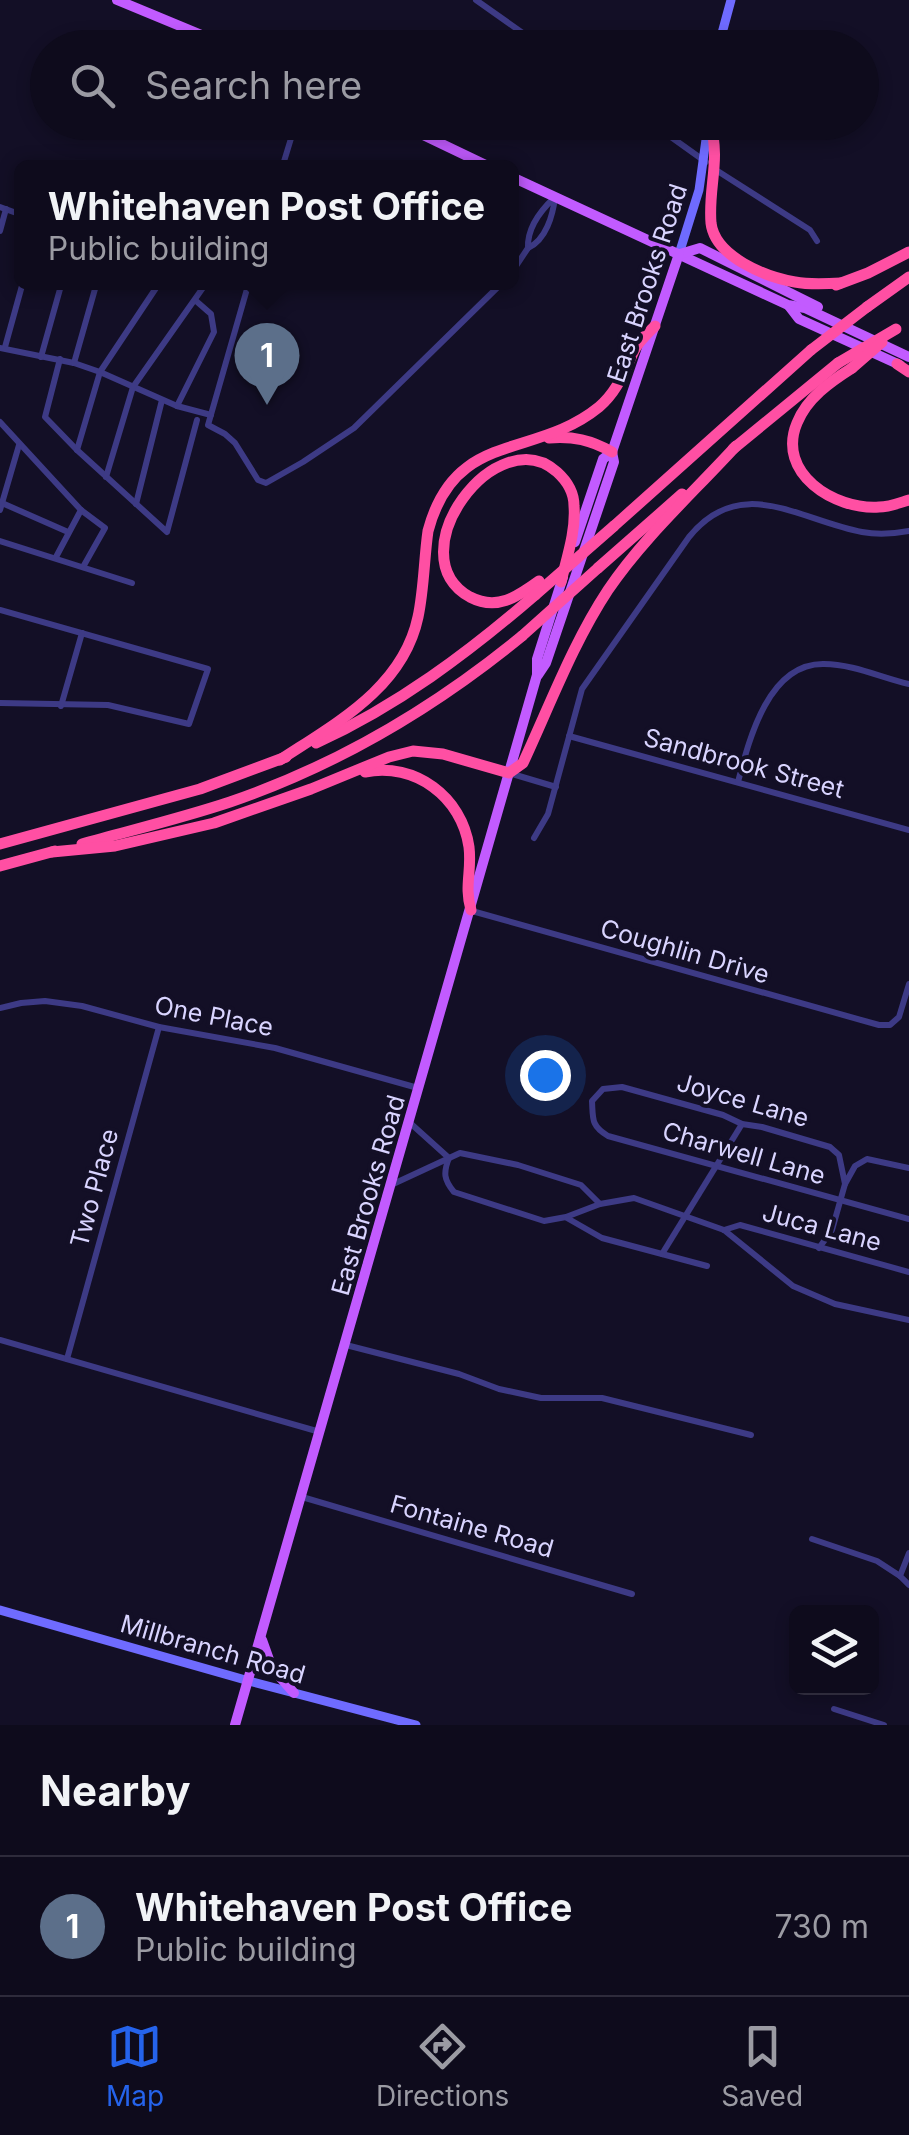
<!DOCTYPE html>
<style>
:root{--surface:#0e0b1c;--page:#171425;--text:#f1f3f6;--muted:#9b9ba3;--line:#2e2b3b;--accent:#2563eb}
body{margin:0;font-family:Inter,sans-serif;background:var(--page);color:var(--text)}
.controls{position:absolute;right:30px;bottom:30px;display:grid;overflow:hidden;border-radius:15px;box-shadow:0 5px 15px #0003}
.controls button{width:90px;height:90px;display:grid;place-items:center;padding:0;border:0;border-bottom:2px solid var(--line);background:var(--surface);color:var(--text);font:50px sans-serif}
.you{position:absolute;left:545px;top:1075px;width:35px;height:35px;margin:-25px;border:8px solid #fff;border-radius:50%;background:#1a73e8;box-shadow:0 0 0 15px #1a73e833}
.badge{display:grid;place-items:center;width:65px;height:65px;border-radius:50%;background:var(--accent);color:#fff;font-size:32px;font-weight:700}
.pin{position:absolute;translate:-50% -82px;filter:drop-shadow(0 2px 5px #0008)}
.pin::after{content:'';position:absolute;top:52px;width:35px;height:30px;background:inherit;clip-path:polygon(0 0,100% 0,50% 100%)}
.popup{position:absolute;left:14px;top:160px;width:505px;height:130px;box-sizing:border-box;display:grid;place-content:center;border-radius:15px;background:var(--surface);filter:drop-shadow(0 2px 8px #0005);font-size:32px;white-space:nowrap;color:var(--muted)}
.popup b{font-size:38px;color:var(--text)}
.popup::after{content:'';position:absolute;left:50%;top:100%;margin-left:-20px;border:20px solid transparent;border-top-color:var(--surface)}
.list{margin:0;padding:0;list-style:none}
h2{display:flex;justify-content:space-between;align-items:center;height:130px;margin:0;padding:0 40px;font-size:42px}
h2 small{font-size:32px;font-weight:400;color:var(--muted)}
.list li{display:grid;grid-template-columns:65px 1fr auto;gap:30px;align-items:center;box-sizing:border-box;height:140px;padding:0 40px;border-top:2px solid var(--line)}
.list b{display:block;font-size:38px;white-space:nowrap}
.list p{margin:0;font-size:32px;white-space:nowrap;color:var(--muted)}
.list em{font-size:32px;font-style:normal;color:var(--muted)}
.icon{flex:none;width:55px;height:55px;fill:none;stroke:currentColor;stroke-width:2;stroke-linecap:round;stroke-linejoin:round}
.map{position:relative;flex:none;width:909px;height:1725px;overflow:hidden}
.search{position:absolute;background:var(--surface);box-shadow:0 5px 15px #0003;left:30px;right:30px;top:30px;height:110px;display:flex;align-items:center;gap:25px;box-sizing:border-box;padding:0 35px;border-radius:55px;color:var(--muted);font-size:38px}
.sheet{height:270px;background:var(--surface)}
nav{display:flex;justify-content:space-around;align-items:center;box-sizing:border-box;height:140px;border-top:2px solid var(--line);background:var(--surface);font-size:28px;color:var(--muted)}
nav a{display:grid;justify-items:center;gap:5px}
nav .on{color:var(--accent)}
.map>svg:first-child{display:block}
</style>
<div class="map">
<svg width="909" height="1725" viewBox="0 0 909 1725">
<rect width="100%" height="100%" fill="#130f26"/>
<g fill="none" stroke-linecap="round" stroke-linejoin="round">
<g stroke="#3d3a85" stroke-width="6">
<path d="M476,0L544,48"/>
<path d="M650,122L706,162"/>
<path d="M282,168L296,122"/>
<path d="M716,170L810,230L817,241"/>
<path d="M555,197C553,215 546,240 528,248C527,228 541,210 555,197Z"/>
<path d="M0,207L22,215"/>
<path d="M0,231L6,209"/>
<path d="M512,272L528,248"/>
<path d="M249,282L208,425L225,434L235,443L258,480L266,483L303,462L354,428L503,282"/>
<path d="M5,347L23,282"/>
<path d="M0,348L74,363L100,372L177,406L211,415"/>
<path d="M41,357L62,282"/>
<path d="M60,359L45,417L77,450L167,532L197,420"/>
<path d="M74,363L97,282"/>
<path d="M177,406L214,332L211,314L195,300"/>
<path d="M0,422L81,510L105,528L83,567"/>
<path d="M77,450L100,372L160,282"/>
<path d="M106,477L133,387L207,282"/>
<path d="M2,503L68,532"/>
<path d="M136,504L162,400"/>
<path d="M0,510L19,445"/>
<path d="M0,541L132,583"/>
<path d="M56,557L81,510"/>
<path d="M0,610L208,669L189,724L108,705L0,703"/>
<path d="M61,706L82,633"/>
<path d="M569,736L909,830"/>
<path d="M509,773L556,787"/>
<path d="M738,782C749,740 768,663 824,664C853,664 882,678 909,684"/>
<path d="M534,838L548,814L582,689L689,537C741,473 799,520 862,532C878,535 893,534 909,531"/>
<path d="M472,911L879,1025H890L899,1017L909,984"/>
<path d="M0,1008L21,1003L45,1001L82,1006L159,1027L275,1048L418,1088"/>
<path d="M409,1122L449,1158"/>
<path d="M449,1158C443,1173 444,1180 454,1192L544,1221L566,1217L600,1204L634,1198L724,1230L793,1286L835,1304L909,1320"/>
<path d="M909,1168L867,1159L855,1166L845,1184L839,1155L830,1147L762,1127L742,1124L723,1115L622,1087L603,1089L592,1101C593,1119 591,1126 608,1136L909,1219"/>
<path d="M391,1185L460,1153L518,1165L581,1185L600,1204"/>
<path d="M567,1218L602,1238L707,1266"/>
<path d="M724,1230L740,1225L909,1272"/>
<path d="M819,1248L832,1230L845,1184"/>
<path d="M662,1254L742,1124"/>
<path d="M0,1340L320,1432"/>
<path d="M346,1345L459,1374L499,1389L541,1398H602L751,1435"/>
<path d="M67,1359L159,1027"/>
<path d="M302,1497L632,1594"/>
<path d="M812,1539L877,1561L900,1576"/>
<path d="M909,1553L900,1576L909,1585"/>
<path d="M834,1709L884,1725"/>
</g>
<g stroke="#6f6bff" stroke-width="9">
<path d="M718,48L731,0"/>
<path d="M679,254L699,190L708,125"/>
<path d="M0,1610L249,1681L416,1725"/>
</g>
<g stroke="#c25bff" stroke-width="10">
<path d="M117,0L233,48"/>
<path d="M396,122L492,168"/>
<path d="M512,177L788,305L805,308L909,357"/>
<path d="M680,254L700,248L818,307"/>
<path d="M789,306L799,319L900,365"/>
<path d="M575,542L603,459L612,452"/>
<path d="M538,675L546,663L614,462L612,452L679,254"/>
<path d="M262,1640L272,1668L294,1693"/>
<path d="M235,1725L537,675V659L563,577"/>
</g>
<g stroke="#ff4fa3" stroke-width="11">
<path d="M710,122C721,161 708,187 711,223C715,257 766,277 795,282C810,285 826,284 841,283"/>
<path d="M836,285L868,273L909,252"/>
<path d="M867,307L909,277"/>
<path d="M897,364L909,372"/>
<path d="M852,368C830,382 807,398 797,423C776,473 834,510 879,507C889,507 899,503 909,500"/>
<path d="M549,438C573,436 591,440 612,452"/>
<path d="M733,449L838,363"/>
<path d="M614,526L811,350"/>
<path d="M598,568L682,494"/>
<path d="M539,581C517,597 497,611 470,597C395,555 497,418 557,472C567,481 574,493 574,506C576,531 567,557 561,582"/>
<path d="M316,743C397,706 468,653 535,595"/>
<path d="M280,760C336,723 403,688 418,617C424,589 424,559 428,531C455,429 534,460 599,407C618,391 624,371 635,349C639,341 648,333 655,326"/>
<path d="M365,772C415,762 462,797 469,847C472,871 464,886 471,910"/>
<path d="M0,844L200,789L286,757"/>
<path d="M82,844C132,830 182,818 230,802C338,765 434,708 522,636"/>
<path d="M52,852L115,846L214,823L311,789L389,757L413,751L443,754L509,773L523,763C550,705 573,643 608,590C644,537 693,493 736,446"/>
<path d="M0,866L55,851"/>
</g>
<g stroke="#ff4fa3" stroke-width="11">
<path d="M811,350L867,307"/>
<path d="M838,363L896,329"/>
<path d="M852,368L882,342"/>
<path d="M535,595L614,526"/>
<path d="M522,636L598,568"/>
</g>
</g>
<g text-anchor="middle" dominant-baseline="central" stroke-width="8" stroke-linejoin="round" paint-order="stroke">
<g font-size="25" fill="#d9d4ff" stroke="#130f26">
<text transform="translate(647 283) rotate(-72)">East Brooks Road</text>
<text transform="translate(744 763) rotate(15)">Sandbrook Street</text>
<text transform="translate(685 951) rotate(16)">Coughlin Drive</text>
<text transform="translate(214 1016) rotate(11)">One Place</text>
<text transform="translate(743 1100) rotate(16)">Joyce Lane</text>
<text transform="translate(744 1153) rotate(16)">Charwell Lane</text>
<text transform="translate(94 1188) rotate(-75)">Two Place</text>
<text transform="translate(368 1195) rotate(-74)">East Brooks Road</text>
<text transform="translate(822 1227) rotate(15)">Juca Lane</text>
<text transform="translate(472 1526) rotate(16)">Fontaine Road</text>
<text transform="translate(213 1649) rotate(16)">Millbranch Road</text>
</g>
</g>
</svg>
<div class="controls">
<button><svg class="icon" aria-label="layers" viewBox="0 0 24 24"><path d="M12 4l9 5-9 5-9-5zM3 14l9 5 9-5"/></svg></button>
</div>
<div class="you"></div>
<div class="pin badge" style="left:267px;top:405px;background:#5c6f8a">1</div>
<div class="popup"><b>Whitehaven Post Office</b>Public building</div>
<div class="search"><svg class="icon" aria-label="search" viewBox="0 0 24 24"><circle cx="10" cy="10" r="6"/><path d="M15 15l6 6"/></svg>Search here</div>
</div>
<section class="sheet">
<h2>Nearby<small></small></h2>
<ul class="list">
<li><span class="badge" style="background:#5c6f8a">1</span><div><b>Whitehaven Post Office</b><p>Public building</p></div><em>730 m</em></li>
</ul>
</section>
<nav>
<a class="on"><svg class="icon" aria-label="map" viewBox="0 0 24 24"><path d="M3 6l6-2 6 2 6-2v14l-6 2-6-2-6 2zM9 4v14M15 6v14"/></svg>Map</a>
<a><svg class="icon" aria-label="directions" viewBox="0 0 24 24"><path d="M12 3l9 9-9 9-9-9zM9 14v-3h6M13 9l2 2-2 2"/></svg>Directions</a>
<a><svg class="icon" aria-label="saved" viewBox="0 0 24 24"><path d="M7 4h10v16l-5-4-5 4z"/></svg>Saved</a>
</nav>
